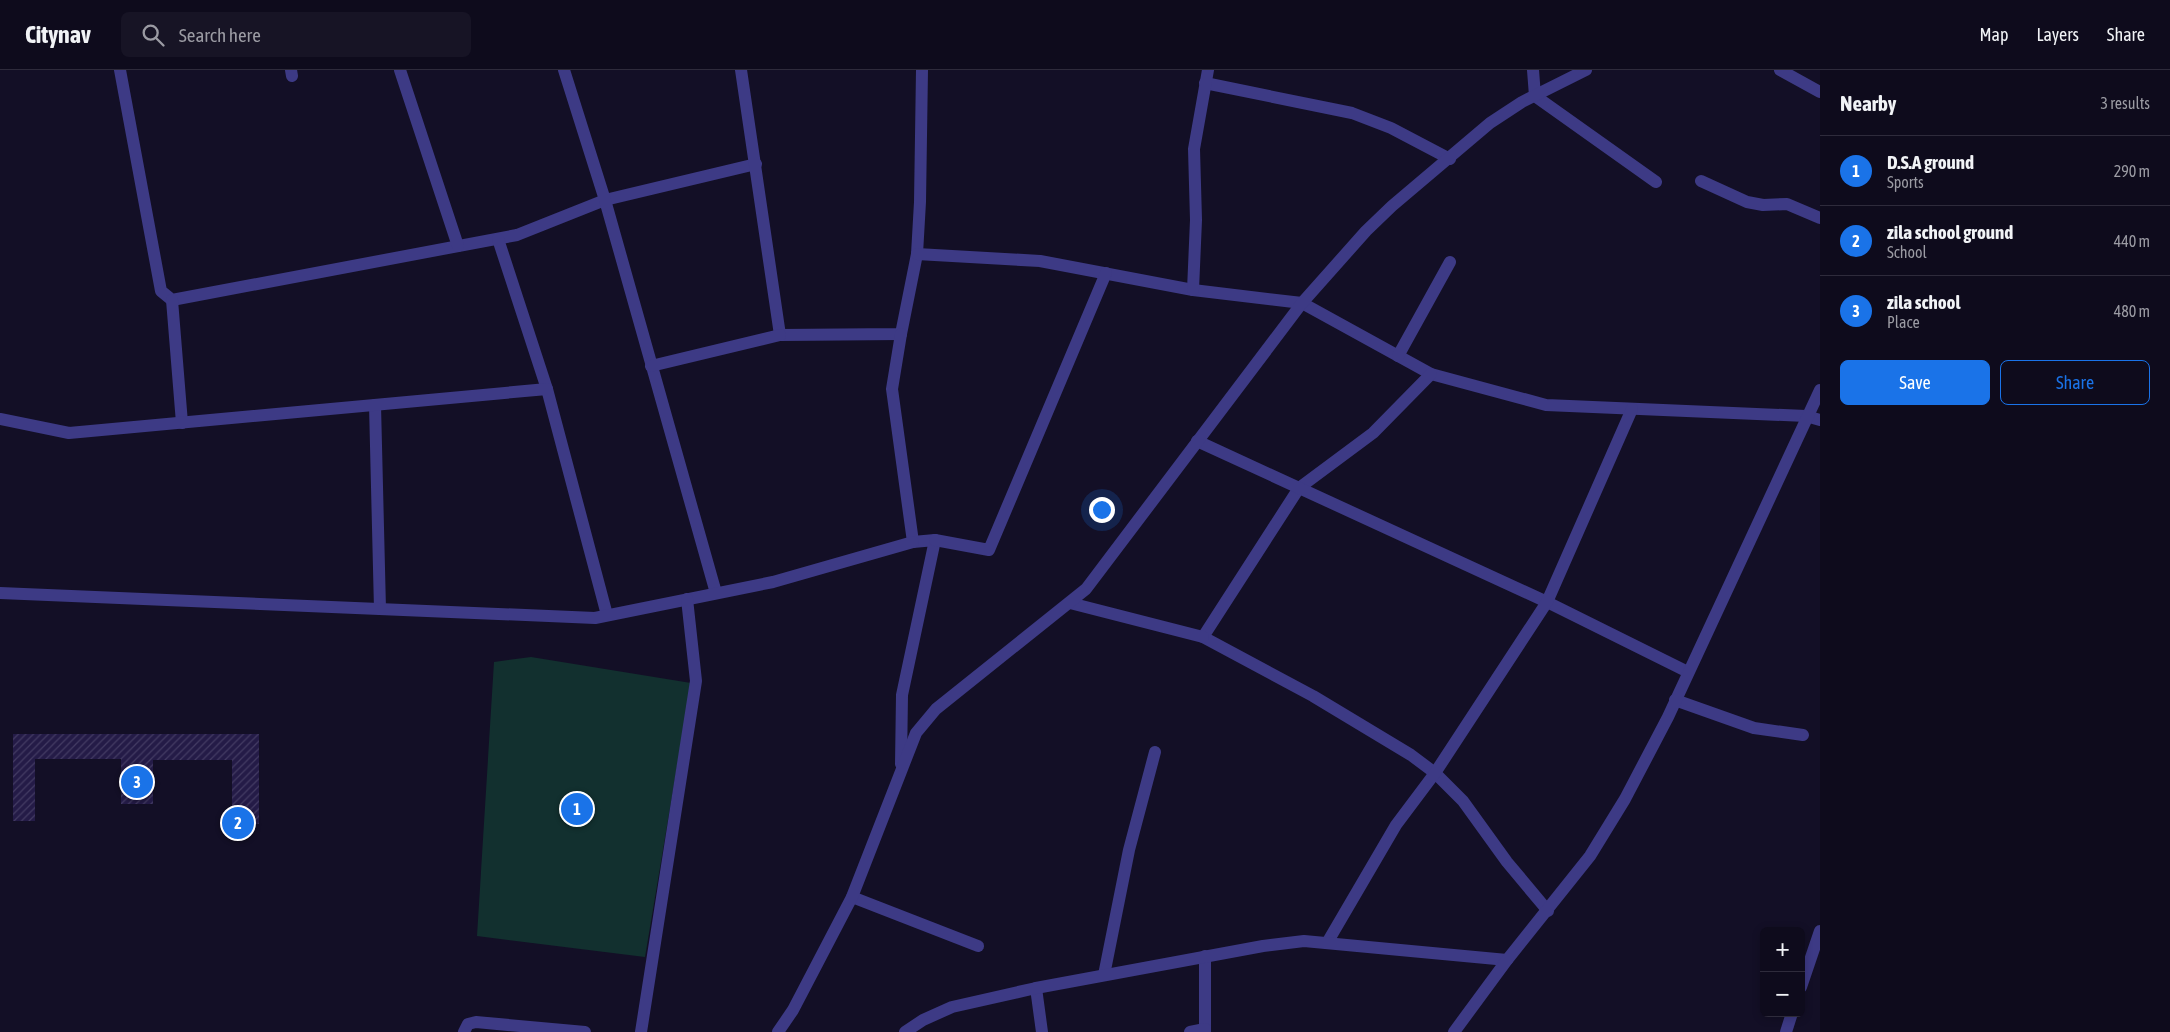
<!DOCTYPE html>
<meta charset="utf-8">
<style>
:root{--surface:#0e0b1c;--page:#171425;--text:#f1f3f6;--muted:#9b9ba3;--line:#2e2b3b;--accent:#1a73e8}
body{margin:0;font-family:"Asap Condensed",sans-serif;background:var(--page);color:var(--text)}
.controls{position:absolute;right:15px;bottom:15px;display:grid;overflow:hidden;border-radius:8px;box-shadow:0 2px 8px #0003}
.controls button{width:45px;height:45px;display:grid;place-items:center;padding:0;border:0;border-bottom:1px solid var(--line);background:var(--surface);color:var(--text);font:25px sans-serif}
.you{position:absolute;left:1101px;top:439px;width:18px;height:18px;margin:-12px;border:4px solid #fff;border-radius:50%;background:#1a73e8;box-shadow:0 0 0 8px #1a73e833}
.badge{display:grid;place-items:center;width:32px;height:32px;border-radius:50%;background:var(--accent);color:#fff;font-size:16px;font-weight:700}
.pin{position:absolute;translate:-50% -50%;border:2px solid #fff;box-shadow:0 1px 5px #0006}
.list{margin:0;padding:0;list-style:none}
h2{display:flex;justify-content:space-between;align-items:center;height:65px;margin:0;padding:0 20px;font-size:21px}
h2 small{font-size:16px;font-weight:400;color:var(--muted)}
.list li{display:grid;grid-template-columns:32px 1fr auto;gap:15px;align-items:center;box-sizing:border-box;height:70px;padding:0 20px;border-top:1px solid var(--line)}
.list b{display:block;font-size:19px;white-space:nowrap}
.list p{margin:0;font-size:16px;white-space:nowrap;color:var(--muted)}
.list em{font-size:16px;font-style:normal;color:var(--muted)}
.actions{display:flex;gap:10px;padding:15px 20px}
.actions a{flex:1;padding:11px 0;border:1px solid var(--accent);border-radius:8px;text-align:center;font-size:18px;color:var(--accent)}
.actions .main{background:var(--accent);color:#fff}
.icon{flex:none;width:28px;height:28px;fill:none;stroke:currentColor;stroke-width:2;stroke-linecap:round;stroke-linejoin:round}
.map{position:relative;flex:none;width:1820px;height:962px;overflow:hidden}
header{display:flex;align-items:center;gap:30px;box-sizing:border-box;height:70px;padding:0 25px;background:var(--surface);border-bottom:1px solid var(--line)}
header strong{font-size:24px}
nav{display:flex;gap:28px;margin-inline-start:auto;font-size:18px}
.search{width:350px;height:45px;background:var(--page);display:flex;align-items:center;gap:12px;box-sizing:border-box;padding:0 18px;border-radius:8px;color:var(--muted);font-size:19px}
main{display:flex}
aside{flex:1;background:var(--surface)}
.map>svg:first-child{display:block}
</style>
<header>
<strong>Citynav</strong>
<div class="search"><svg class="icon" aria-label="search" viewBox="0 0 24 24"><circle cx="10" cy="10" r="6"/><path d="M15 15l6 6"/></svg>Search here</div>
<nav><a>Map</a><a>Layers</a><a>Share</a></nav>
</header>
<main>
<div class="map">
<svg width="1820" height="962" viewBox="0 0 1820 962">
<defs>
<pattern id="building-hatch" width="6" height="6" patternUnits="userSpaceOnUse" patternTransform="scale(1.25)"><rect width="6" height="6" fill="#241b47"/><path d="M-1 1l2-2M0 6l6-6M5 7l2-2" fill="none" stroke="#433b63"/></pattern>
</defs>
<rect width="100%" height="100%" fill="#130f26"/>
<path fill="#12302f" d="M531,587L691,613L645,887L477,866L494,592Z"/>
<path fill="url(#building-hatch)" d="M13,664H259V754H232V690H153V734H121V689H35V751H13Z"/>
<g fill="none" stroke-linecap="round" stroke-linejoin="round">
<g stroke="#3d3a85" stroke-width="12">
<path d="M120,0L161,221L172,230L517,165L605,130L756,94"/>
<path d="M291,0L292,6"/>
<path d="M400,0L458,176"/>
<path d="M564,0L605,130L716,523"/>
<path d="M741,0L780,265L901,264L917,184L920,132L922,0"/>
<path d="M1533,0L1535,26L1656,112"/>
<path d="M1780,0L1820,22"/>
<path d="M1205,13L1352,43L1391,58L1450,89"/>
<path d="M1701,111L1747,132L1763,135L1787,134L1820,148"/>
<path d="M498,169L547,319"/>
<path d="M917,184L1040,191L1193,220L1302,233L1431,304L1546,335L1806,346L1820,350"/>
<path d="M1193,220L1196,150L1194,79L1208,0"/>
<path d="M172,230L182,353"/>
<path d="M901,264L892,319L913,472L935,470L902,625L901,694"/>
<path d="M1398,286L1450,192"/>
<path d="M651,296L780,265"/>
<path d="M1431,304L1373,363L1299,418L1203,567L1313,626L1411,685L1435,703L1463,731L1507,792L1548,841"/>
<path d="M375,335L380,539"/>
<path d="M0,349L69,363L547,319L607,545"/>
<path d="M1197,371L1547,532L1688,602"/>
<path d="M935,470L989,480L1106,203"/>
<path d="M0,523L595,548L773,512L913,472"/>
<path d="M1070,533L1203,567"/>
<path d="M1675,630L1754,658L1803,665"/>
<path d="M852,827L978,876"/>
<path d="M1327,873L1396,755L1435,703L1547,532L1632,339"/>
<path d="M1205,886V962"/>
<path d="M1104,905L1129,780L1155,682"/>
<path d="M1801,917L1820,861"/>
<path d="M1036,918L1042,962"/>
<path d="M464,962L468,954L476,952L585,962"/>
<path d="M641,962L696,611L687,529"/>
<path d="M778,962L793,940L852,827L916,663L936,639L1086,519L1302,233L1366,161L1392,136L1490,53L1522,32L1586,0"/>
<path d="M905,962L923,950L952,937L1036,918L1263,876L1304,871L1507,890"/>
<path d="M1190,962L1205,959"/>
<path d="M1454,962L1507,890L1590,786L1625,729L1668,647L1820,320"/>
<path d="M1786,962L1792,943"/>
</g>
</g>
</svg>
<div class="controls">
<button>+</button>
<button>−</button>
</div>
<div class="you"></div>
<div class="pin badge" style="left:577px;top:739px">1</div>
<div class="pin badge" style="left:238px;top:753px">2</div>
<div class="pin badge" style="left:137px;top:712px">3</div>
</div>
<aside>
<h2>Nearby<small>3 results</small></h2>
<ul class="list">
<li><span class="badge">1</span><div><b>D.S.A ground</b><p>Sports</p></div><em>290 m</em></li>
<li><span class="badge">2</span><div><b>zila school ground</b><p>School</p></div><em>440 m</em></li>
<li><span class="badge">3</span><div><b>zila school</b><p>Place</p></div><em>480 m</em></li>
</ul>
<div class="actions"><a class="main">Save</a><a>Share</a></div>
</aside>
</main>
